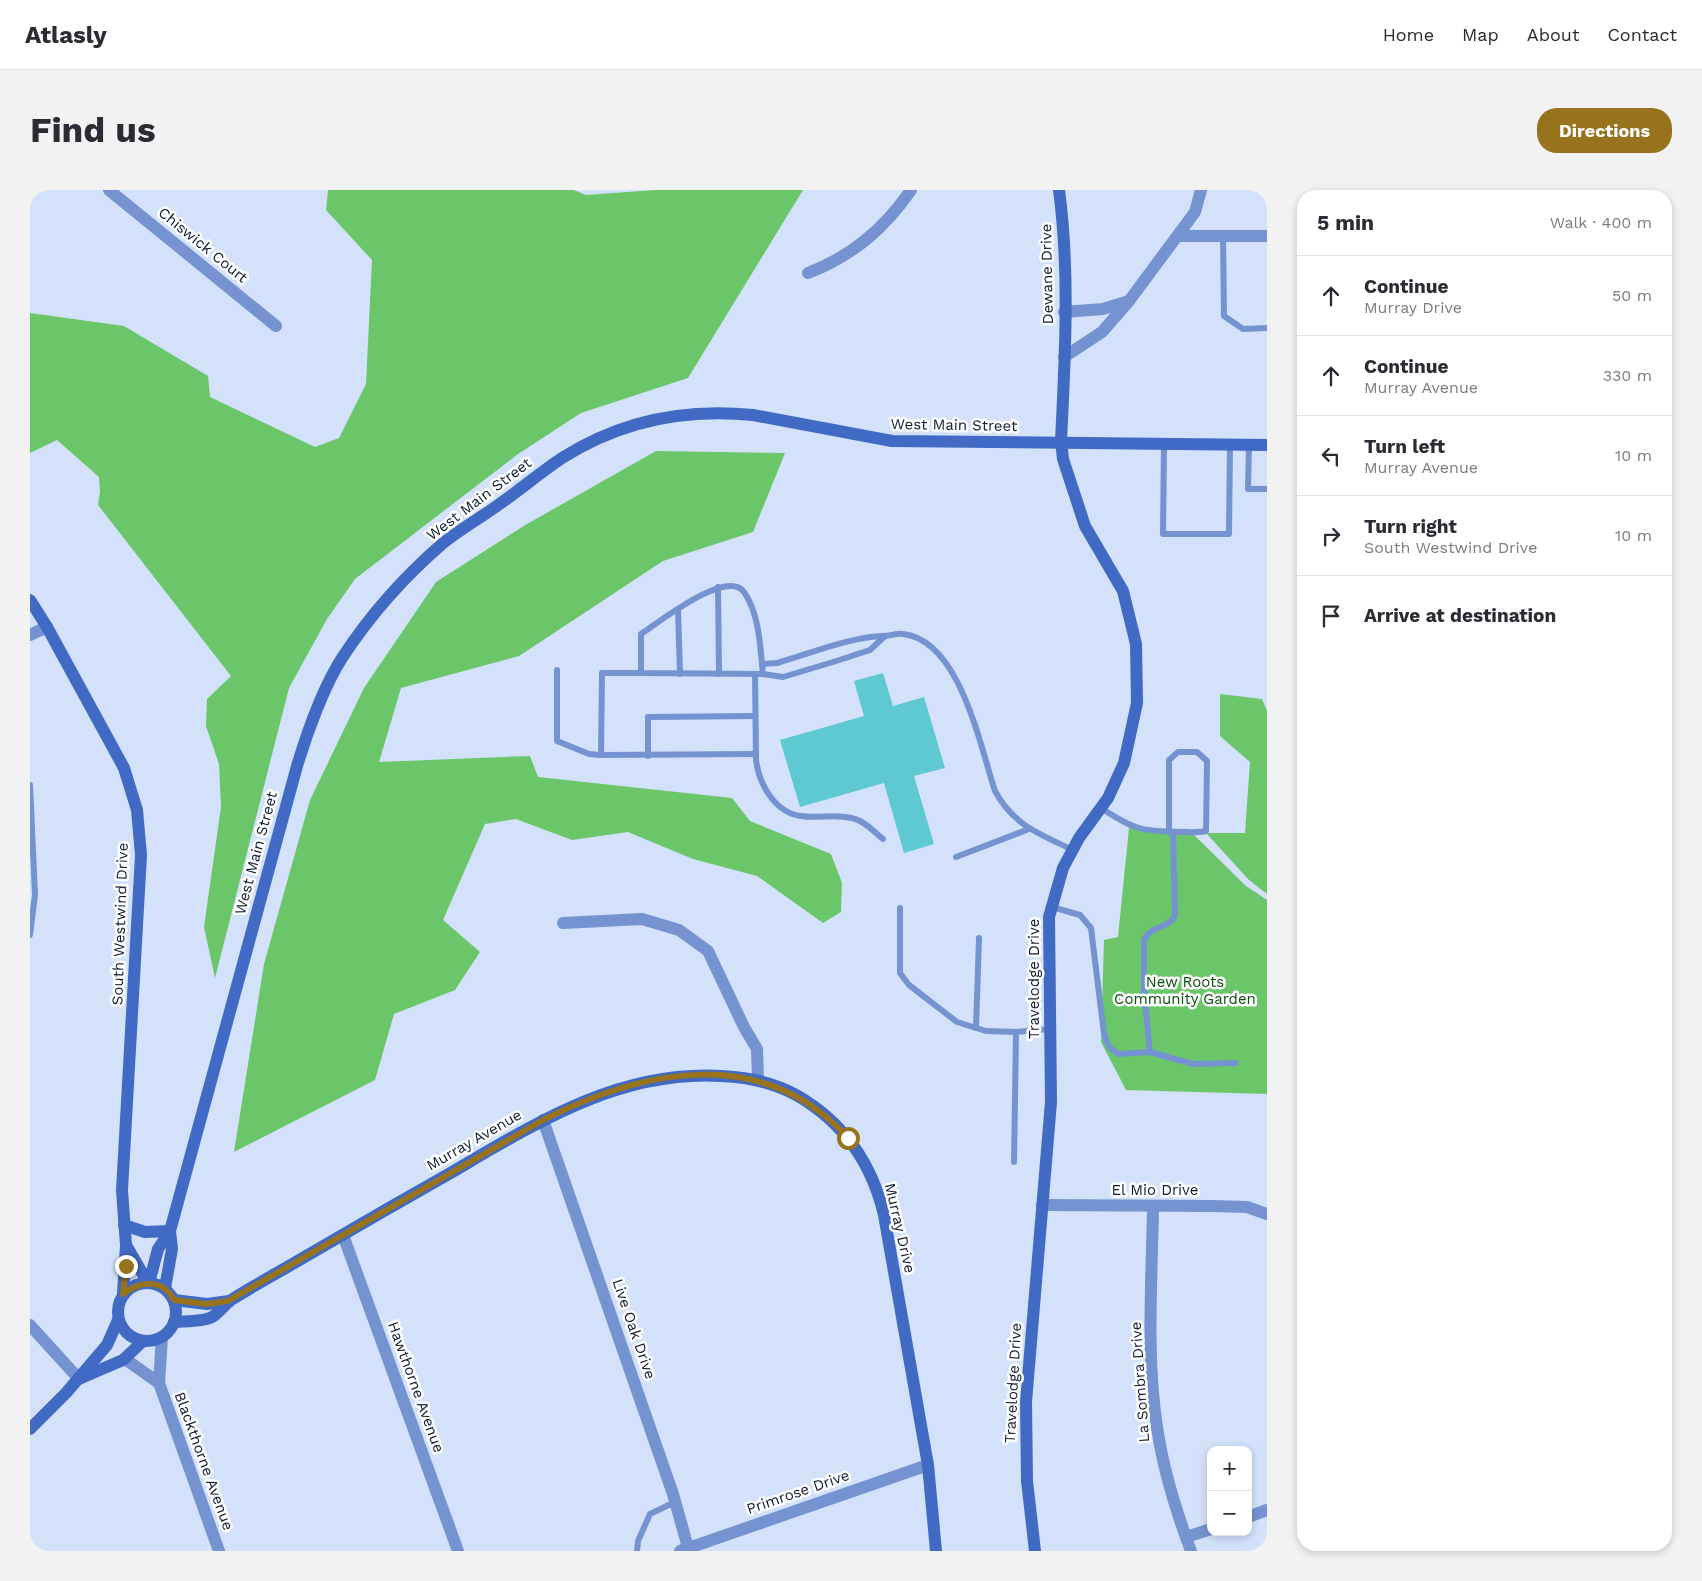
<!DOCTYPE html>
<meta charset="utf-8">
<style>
:root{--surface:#fff;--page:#f2f2f3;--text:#2b2b33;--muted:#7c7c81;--line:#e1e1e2;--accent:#98731d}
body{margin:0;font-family:"Work Sans",sans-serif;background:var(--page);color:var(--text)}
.controls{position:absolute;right:15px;bottom:15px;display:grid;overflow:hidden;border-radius:10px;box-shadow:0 2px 8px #0003}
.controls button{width:45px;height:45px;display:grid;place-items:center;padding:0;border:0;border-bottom:1px solid var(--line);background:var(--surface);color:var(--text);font:25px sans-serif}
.stop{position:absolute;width:15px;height:15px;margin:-11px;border:4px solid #98731d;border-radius:50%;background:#fff}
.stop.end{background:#98731d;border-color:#fff;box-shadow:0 1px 5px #0008}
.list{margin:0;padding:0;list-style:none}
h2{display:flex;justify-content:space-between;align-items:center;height:65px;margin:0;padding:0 20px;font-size:21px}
h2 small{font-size:16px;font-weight:400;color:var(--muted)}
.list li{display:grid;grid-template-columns:32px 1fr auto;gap:15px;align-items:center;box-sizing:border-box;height:80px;padding:0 20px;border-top:1px solid var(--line)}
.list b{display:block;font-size:19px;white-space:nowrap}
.list p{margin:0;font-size:16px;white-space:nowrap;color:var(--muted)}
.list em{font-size:16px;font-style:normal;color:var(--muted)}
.icon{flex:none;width:28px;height:28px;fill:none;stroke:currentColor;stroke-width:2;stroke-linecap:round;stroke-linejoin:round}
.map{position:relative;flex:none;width:1237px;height:1361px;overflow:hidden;border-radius:20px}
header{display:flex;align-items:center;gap:30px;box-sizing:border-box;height:70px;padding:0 25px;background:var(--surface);border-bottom:1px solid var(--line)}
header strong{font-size:24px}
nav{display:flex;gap:28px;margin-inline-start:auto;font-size:18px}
.intro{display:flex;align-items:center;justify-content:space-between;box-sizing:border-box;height:120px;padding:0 30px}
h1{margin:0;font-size:35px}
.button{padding:12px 22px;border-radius:20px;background:var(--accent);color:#fff;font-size:18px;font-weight:700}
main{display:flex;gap:30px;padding:0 30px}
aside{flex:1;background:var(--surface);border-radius:20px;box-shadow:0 2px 8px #0003}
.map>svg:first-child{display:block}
</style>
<header>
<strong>Atlasly</strong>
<nav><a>Home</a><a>Map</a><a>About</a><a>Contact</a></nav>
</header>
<div class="intro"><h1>Find us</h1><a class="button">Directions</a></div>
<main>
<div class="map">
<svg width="1237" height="1361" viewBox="0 0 1237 1361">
<rect width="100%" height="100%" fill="#d3e1fb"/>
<g fill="#6bc669">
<path d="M298,0H544L556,5L625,0H773L658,188L551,223L488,264L325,389L297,429L259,498L185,788L174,737L191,617L189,574L176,536L177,509L201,486L68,315L70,302L69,287L27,250L0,263V123L94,136L178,186L180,207L285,257L309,248L336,194L342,70L296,20Z"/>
<path d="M626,261L755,263L723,342L633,371L489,466L371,498L349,572L500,566L508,587L702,608L720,631L801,664L812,693L811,722L793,733L727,686L663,669L598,642L542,650L486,629L455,634L413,730L450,762L425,800L364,824L345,890L204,962L234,774L280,610L334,498L406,392L497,334Z"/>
<path d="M1190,504L1232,509L1237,521V704L1219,690L1176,643H1215L1220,572L1190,546Z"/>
<path d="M1099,638L1158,639L1216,696L1237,710V904L1096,900L1071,852L1074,750L1088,747Z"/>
</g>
<path fill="#5ec9d3" d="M853,483L863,516L894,507L915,578L884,586L904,654L874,663L854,593L770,617L750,550L834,526L824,491Z"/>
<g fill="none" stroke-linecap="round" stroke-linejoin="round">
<g stroke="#7493d0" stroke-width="6">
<path d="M1193,46L1194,126L1213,139L1237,138"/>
<path d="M1134,254L1133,344H1199L1200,254"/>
<path d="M1219,254L1218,299H1237"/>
<path d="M688,397L689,484"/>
<path d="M648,420L650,484"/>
<path d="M732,474L747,473C782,463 819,447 854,446C860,446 867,443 873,444C930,450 950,556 965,601C984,636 1010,644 1043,660"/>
<path d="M527,480V551L559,564L571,565"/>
<path d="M611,483H572L571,565L726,564"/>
<path d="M725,484L726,570C729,594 745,623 771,626C790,629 806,623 825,629C836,632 844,642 853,649"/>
<path d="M733,484C730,458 730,425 714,402C697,378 628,433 611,444V483L733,484L753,487L803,472L840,460L855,446"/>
<path d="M618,566V527L725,526"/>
<path d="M0,595L5,705L0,745"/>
<path d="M1071,618C1103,639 1110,641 1148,642C1157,642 1168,643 1176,641L1177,571L1167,562H1148L1139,570V642"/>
<path d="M926,667L999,639"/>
<path d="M1022,717L1050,725L1061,738L1074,844L1079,857L1088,864L1120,862L1163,874L1206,873"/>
<path d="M870,718V783L879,795L927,832L956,841L986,842"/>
<path d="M946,838L949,748"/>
<path d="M1120,862L1114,802V750C1119,736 1141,738 1145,725L1143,642"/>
<path d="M984,972L986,842L1020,839"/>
<path d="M607,1361L608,1351L620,1324L645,1312"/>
</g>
<g stroke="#7493d0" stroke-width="12">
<path d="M79,0L246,136"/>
<path d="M1148,46H1237"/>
<path d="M778,83C822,66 854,39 881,0"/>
<path d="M1034,122L1073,119L1099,111"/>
<path d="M1034,167L1072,142L1099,111L1165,22L1171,0"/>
<path d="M0,445L17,437"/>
<path d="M533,733L612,729L649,740L678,761L714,837L727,859L728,890"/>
<path d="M513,930L643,1304L659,1361"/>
<path d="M1012,1015L1182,1016L1217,1017L1237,1024"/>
<path d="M1123,1017C1122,1089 1116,1165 1127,1237C1133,1279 1146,1321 1161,1361"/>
<path d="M313,1045L428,1361"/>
<path d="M0,1135L49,1189"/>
<path d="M95,1169L129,1193L132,1147"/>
<path d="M129,1193L189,1361"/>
<path d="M1218,1327L1237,1320"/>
<path d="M1156,1347L1181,1339"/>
<path d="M650,1361L898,1275"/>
</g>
<g stroke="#416ac4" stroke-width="12">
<path d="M0,410L17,437L94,578L107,620L111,665L92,1000L96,1055L93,1104"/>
<path d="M94,1035L115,1042L140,1041"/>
<path d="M96,1055L118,1093"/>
<circle cx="117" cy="1122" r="29"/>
<path d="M119,1093L128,1059L140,1041"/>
<path d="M135,1098L142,1059L140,1041L267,576C277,543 294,496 312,468C340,425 374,387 412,354C430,339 452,327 471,313C491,299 511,282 532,268C590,231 655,218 723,225L862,251L1237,255"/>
<path d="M144,1110L177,1114L199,1111"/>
<path d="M144,1132C155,1131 173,1132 182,1127C189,1123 194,1115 201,1110C220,1098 240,1087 259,1076C312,1045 364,1015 417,985C503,935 587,880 691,886C718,887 743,892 768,906C814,933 842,974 854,1025L898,1275L906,1361"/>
<path d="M51,1188L93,1170L113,1151"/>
<path d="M0,1239L36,1203L77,1155L88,1130"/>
<path d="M1005,1361L997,1291L996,1212L1021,912L1019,727L1033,678L1049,648L1078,608L1094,573L1107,513L1106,454L1093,401L1055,336L1033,269L1031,251C1035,169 1040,82 1029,0"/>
</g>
</g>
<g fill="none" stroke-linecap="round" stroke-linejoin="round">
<path stroke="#98731d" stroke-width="6" d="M96,1076L93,1104C110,1091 132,1088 144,1110L177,1114L198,1111L513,930C614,879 733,854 818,948"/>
</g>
<g text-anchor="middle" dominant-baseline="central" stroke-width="5" stroke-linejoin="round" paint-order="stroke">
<g font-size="15" fill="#0e1931" stroke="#fff">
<text transform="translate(173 55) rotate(39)">Chiswick Court</text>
<text transform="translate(1017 84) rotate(-91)">Dewane Drive</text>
<text transform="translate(924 235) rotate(1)">West Main Street</text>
<text transform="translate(449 309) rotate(-37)">West Main Street</text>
<text transform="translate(226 663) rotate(-75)">West Main Street</text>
<text transform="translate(90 734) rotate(-88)">South Westwind Drive</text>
<text transform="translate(1004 789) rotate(-90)">Travelodge Drive</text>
<text transform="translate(444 950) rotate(-30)">Murray Avenue</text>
<text x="1125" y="1000">El Mio Drive</text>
<text transform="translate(870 1038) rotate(77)">Murray Drive</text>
<text transform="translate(604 1139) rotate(71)">Live Oak Drive</text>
<text transform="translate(1110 1192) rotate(-94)">La Sombra Drive</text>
<text transform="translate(983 1193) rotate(-87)">Travelodge Drive</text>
<text transform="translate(386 1197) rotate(70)">Hawthorne Avenue</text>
<text transform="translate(174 1271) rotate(70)">Blackthorne Avenue</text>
<text transform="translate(768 1302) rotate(-19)">Primrose Drive</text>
</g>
<g font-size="15" fill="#0b4e10" stroke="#fff">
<text x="1155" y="792">New Roots<tspan x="1155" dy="17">Community Garden</tspan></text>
</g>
</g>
</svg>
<div class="controls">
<button>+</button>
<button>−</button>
</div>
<div class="stop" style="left:818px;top:948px"></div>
<div class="stop end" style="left:96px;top:1076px"></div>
</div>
<aside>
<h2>5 min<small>Walk · 400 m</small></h2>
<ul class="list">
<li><svg class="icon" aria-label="ahead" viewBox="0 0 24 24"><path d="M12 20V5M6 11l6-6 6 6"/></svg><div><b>Continue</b><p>Murray Drive</p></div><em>50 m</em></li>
<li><svg class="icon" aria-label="ahead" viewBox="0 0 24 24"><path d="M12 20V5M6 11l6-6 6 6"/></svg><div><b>Continue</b><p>Murray Avenue</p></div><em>330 m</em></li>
<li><svg class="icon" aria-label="left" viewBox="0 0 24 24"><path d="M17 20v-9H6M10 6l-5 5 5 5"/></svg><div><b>Turn left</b><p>Murray Avenue</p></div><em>10 m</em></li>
<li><svg class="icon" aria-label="right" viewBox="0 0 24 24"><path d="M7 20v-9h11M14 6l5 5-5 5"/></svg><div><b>Turn right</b><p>South Westwind Drive</p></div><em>10 m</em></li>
<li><svg class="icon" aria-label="arrive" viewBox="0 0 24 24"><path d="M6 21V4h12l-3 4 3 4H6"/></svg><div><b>Arrive at destination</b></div></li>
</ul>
</aside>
</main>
